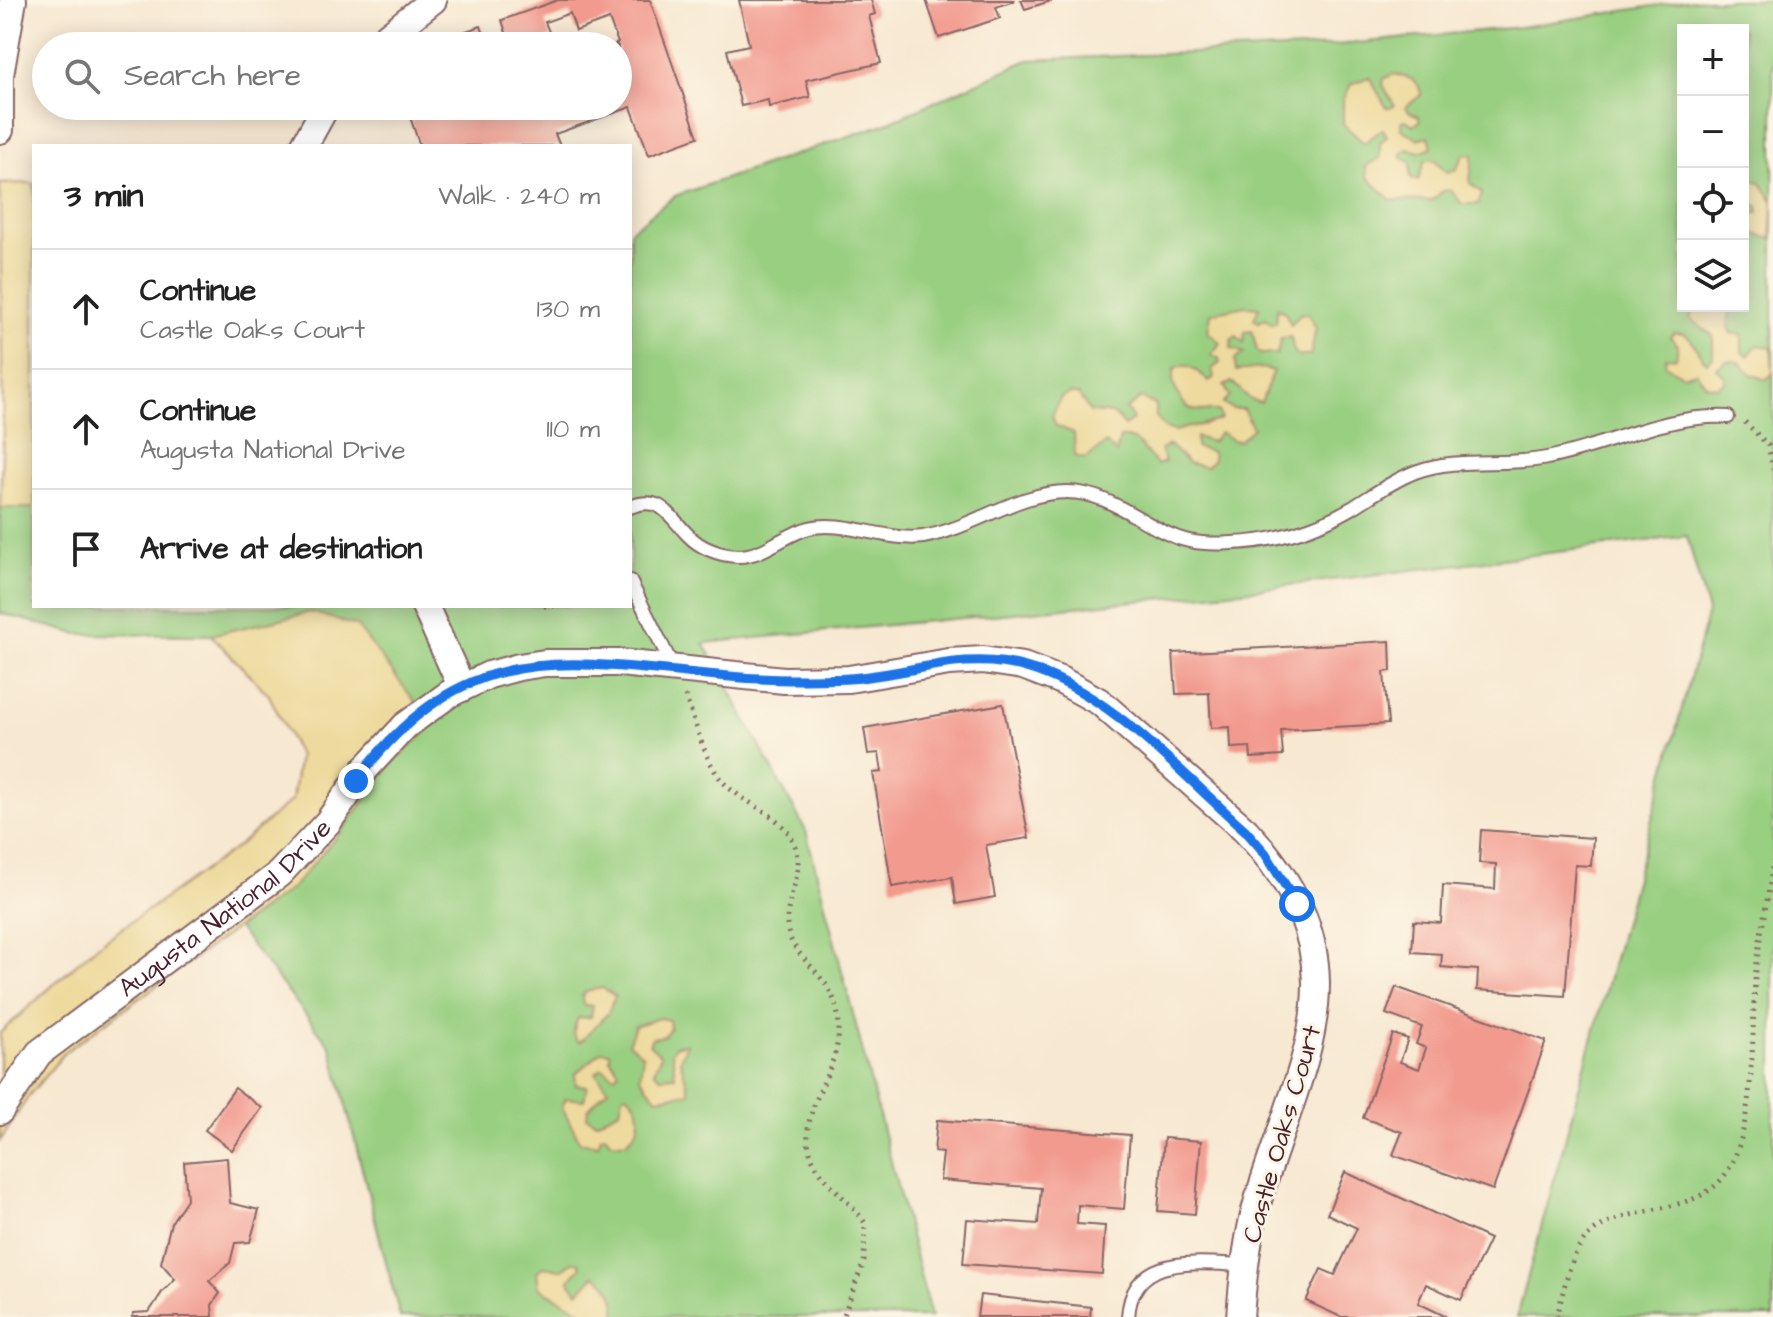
<!DOCTYPE html>
<meta charset="utf-8">
<style>
:root{--surface:#fff;--page:#f2f2f2;--text:#222;--muted:#767676;--line:#e0e0e0}
body{margin:0;font-family:"Architects Daughter",sans-serif;background:var(--page);color:var(--text)}
.controls{position:absolute;right:24px;top:24px;display:grid;overflow:hidden;border-radius:0px;box-shadow:0 4px 20px #0003}
.controls button{width:72px;height:72px;display:grid;place-items:center;padding:0;border:0;border-bottom:2px solid var(--line);background:var(--surface);color:var(--text);font:40px sans-serif}
.stop{position:absolute;width:24px;height:24px;margin:-18px;border:6px solid #1a73e8;border-radius:50%;background:#fff}
.stop.end{background:#1a73e8;border-color:#fff;box-shadow:0 2px 8px #0008}
.list{margin:0;padding:0;list-style:none}
h2{display:flex;justify-content:space-between;align-items:center;height:104px;margin:0;padding:0 32px;font-size:34px}
h2 small{font-size:26px;font-weight:400;color:var(--muted)}
.list li{display:grid;grid-template-columns:52px 1fr auto;gap:24px;align-items:center;box-sizing:border-box;height:120px;padding:0 32px;border-top:2px solid var(--line)}
.list b{display:block;font-size:30px;white-space:nowrap}
.list p{margin:0;font-size:26px;white-space:nowrap;color:var(--muted)}
.list em{font-size:26px;font-style:normal;color:var(--muted)}
.icon{flex:none;width:44px;height:44px;fill:none;stroke:currentColor;stroke-width:2;stroke-linecap:round;stroke-linejoin:round}
.map{position:relative;flex:none;width:1773px;height:1317px;overflow:hidden}
.search{position:absolute;background:var(--surface);box-shadow:0 4px 20px #0003;left:32px;top:32px;width:600px;height:88px;display:flex;align-items:center;gap:20px;box-sizing:border-box;padding:0 28px;border-radius:44px;color:var(--muted);font-size:30px}
.panel{position:absolute;background:var(--surface);box-shadow:0 4px 20px #0003;left:32px;top:144px;width:600px;height:464px;border-radius:0px}
.map>svg:first-child{display:block}
</style>
<div class="map">
<svg width="1773" height="1317" viewBox="0 0 1773 1317">
<rect width="100%" height="100%" fill="#fcf5e5"/>
<filter id="ink" filterUnits="userSpaceOnUse"><feTurbulence type="fractalNoise" baseFrequency=".0125" numOctaves="2"/><feDisplacementMap in="SourceGraphic" scale="16" xChannelSelector="R" yChannelSelector="G"/><feConvolveMatrix kernelMatrix="1 2 1 2 8 2 1 2 1" color-interpolation-filters="sRGB"/></filter>
<filter id="wash" filterUnits="userSpaceOnUse"><feTurbulence type="fractalNoise" baseFrequency=".006" numOctaves="4" result="noise"/><feDisplacementMap in="SourceGraphic" scale="32" xChannelSelector="R" yChannelSelector="G"/><feGaussianBlur stdDeviation="1.8" result="paint"/><feColorMatrix in="noise" values="0 0 0 0 0 0 0 0 0 0 0 0 0 0 0 0 0 1.4 0 .05"/><feComposite in="paint" operator="in"/></filter>
<g filter="url(#wash)">
<rect width="100%" height="100%" fill="#f7e8d1"/>
<path fill="#99cf81" stroke="#727756" stroke-width="2" fill-rule="evenodd" d="M1692,0H1773V1317H1517L1708,612L1687,536L1250,590L704,643L806,831L931,1317H400L331,1047L238,928L293,886L344,828L390,766L433,724L311,612L211,635L77,634L0,613V508H34V606H630V231L675,196L887,123L1028,60L1306,48L1520,27ZM1683,30H1743V306H1683Z"/>
<g fill="#eeda9e" stroke="#9c7c64" stroke-width="2">
<path d="M1393,74C1407,77 1420,79 1421,95L1406,107L1409,112L1419,116L1420,122L1413,125L1406,120L1401,122V129L1418,139L1429,136L1432,147L1420,152L1407,149L1402,153V158L1411,162V179L1418,180L1425,160H1435L1446,172L1456,170L1463,155L1473,154L1470,183L1482,193L1478,204H1462L1451,190L1443,191L1431,201L1391,200L1367,177L1366,166L1380,158V143L1387,136L1383,129L1364,143L1343,124V101L1351,84L1369,77L1387,108H1391L1394,105L1383,85L1384,79Z"/>
<path d="M1743,178L1760,182L1773,201L1771,239L1743,230V213H1759L1758,206L1743,202Z"/>
<path d="M34,183V508H0L3,432L0,184Z"/>
<path d="M1245,306L1259,307L1254,319L1259,322L1265,319L1271,324L1276,323L1277,308L1285,312L1291,325L1301,313L1308,314L1316,328L1311,354L1300,357L1294,353L1291,337L1281,338L1277,354H1260L1257,351L1252,331L1245,332L1244,343L1236,336L1232,339L1231,348L1244,353L1235,360L1236,371L1262,368L1273,371L1261,403L1251,400L1232,382L1224,386L1230,396L1223,403L1232,409H1243L1253,428L1239,441L1232,440L1220,432L1212,442L1196,437V447L1212,452L1213,460L1206,467L1188,463L1169,445L1161,450L1165,462L1157,465C1146,453 1137,435 1120,438L1116,453L1106,443L1086,459L1075,456L1074,433L1056,426L1052,416L1061,397L1071,393L1079,395L1090,412C1106,414 1115,410 1124,426L1133,420L1126,409L1141,398L1156,405V417L1165,428L1175,431C1191,425 1206,426 1221,419L1218,411C1198,410 1188,415 1178,394C1172,383 1172,381 1175,368C1190,361 1197,371 1208,381L1214,378L1212,369L1220,363L1219,358L1211,355L1220,343L1208,332L1211,313Z"/>
<path d="M1695,306H1727L1730,312L1728,327L1731,333L1742,335V352L1748,356L1757,345L1771,347L1773,373L1766,380L1751,374L1739,362L1726,361L1716,369L1725,376V382L1717,387L1706,385L1696,372L1683,375L1665,365L1666,357L1676,358L1678,345L1670,337L1674,333C1697,332 1692,351 1707,362L1713,357V336L1690,319Z"/>
<path d="M311,612L357,626L433,725L390,766L344,828L293,887L66,1051L30,1094L0,1141V1033L93,949L233,850L292,800L299,756L269,695L211,635Z"/>
<path d="M602,988L615,996L608,1013L580,1042C571,1037 574,1026 578,1018L591,1017L593,1006L583,1005L582,996L586,991Z"/>
<path d="M659,1018L669,1020L670,1028L664,1036L652,1038L649,1044L661,1055L654,1071L660,1077L675,1076L672,1051L676,1045L687,1044L680,1060L690,1093L657,1098L640,1077L643,1055L628,1043L635,1026Z"/>
<path d="M602,1051L610,1052V1059L619,1071L615,1076L602,1068L596,1073L608,1089L588,1109L587,1117L596,1122L620,1110L623,1095L627,1094C643,1107 644,1129 625,1143L611,1142L605,1135L601,1136L598,1145L580,1142L562,1107L566,1098L584,1100L587,1086L576,1085L575,1074Z"/>
<path d="M572,1262H578L581,1267L569,1280L578,1292L595,1275C609,1283 618,1299 616,1316L580,1317V1310L539,1288L537,1272L542,1267L562,1269Z"/>
</g>
<g id="blocks">
<g fill="#f29a8e">
<path d="M558,0H650L698,137L649,155L631,107L555,134L560,146H420L410,117L423,112L421,106H618V46H612L618,43L609,19L576,31L570,13L545,22L551,37L527,46H512L509,42L502,20Z"/>
<path d="M739,0H871L875,14L869,16L881,63L806,80L810,97L769,107L768,100L741,106L727,50L749,45Z"/>
<path d="M926,0H1014V1L996,7L1000,18L939,38Z"/>
<path d="M1021,0H1051V1L1025,9Z"/>
<path d="M481,26L488,46H447L445,38Z"/>
<path d="M1390,641L1391,671L1384,672L1388,724L1281,730L1283,756L1251,758L1250,747L1231,748L1230,727L1211,728L1209,693L1176,694L1173,653Z"/>
<path d="M1003,704L1029,838L986,845L995,897L956,904L952,877L892,887L873,773L882,772L879,753L868,754L864,728Z"/>
<path d="M1481,830L1593,838L1591,866L1575,865L1565,996L1477,990L1478,970L1441,967L1442,954L1412,952L1414,921L1441,923L1443,885L1495,889L1496,864L1479,863Z"/>
<path d="M1396,987L1546,1041L1493,1190L1393,1155L1402,1132L1363,1118L1393,1034L1408,1039L1400,1062L1419,1069L1426,1048L1416,1044L1422,1027L1386,1014Z"/>
<path d="M235,1088L262,1108L232,1150L205,1130Z"/>
<path d="M937,1120L1130,1135L1124,1209L1078,1205L1077,1224L1105,1226L1102,1274L963,1264L967,1219L1038,1224L1041,1188L940,1180L943,1153L934,1152Z"/>
<path d="M1164,1138L1201,1141L1195,1214L1158,1211Z"/>
<path d="M227,1158L230,1203L259,1210L250,1242L235,1243L230,1263L209,1281L220,1293L212,1305L213,1317H132L134,1313L149,1312L163,1291L175,1279L161,1263L171,1223L187,1199L184,1162Z"/>
<path d="M1345,1172L1490,1239L1461,1300L1426,1284L1418,1303L1447,1317H1341L1306,1301L1321,1269L1335,1275L1357,1228L1327,1214Z"/>
<path d="M980,1295L1091,1307L1090,1317H977Z"/>
</g>
</g>
</g>
<g filter="url(#ink)">
<use href="#blocks" fill-opacity="0" stroke="#876565" stroke-width="2"/>
<g fill="none" stroke-linecap="round" stroke-linejoin="round">
<g stroke="#876565" stroke-width="16">
<g id="lane">
<path d="M630,507C661,494 669,516 688,535C700,548 719,555 737,556C763,557 785,534 809,528C842,519 887,542 923,537C972,529 1017,492 1067,492C1114,492 1146,531 1189,541C1203,544 1218,544 1232,543C1273,542 1316,529 1352,508C1373,495 1392,481 1415,472C1458,456 1503,467 1547,458C1609,446 1663,414 1728,417"/>
<path d="M630,581L673,667"/>
<path d="M1128,1317C1132,1251 1199,1264 1247,1265"/>
</g>
</g>
<g stroke="#876565" stroke-width="30">
<g id="street">
<path d="M375,46L433,0"/>
<path d="M0,130V75L13,0"/>
<path d="M304,146L326,106"/>
<path d="M425,606L462,688"/>
<path id="s1" d="M0,1111L39,1053L279,874L328,822L366,768L405,726L449,694L489,675L519,667L545,663H620L784,680L849,679L949,662L983,660L1023,666L1060,680L1100,702L1245,830C1368,961 1303,1054 1259,1197C1247,1235 1243,1278 1240,1317"/>
</g>
</g>
<g stroke="#876565" stroke-width="5" stroke-dasharray="2 6" stroke-linecap="butt">
<path d="M1745,422L1768,445L1773,469"/>
<path d="M544,606H583"/>
<path d="M685,696C696,723 705,764 725,784C749,808 784,813 796,848C805,876 782,903 788,931C793,957 827,973 836,1006C852,1064 796,1103 810,1152C817,1178 850,1200 865,1223L864,1261L843,1317"/>
<path d="M1557,1317C1562,1296 1567,1272 1576,1253C1604,1195 1693,1225 1727,1172C1755,1129 1752,1032 1755,981C1758,941 1768,901 1773,861"/>
</g>
<use href="#lane" stroke="#fff" stroke-width="12"/>
<use href="#street" stroke="#fff" stroke-width="26"/>
</g>
</g>
<g fill="none" stroke-linecap="round" stroke-linejoin="round" filter="url(#ink)">
<path stroke="#1a73e8" stroke-width="10" d="M356,781C466,634 564,662 724,676C763,680 801,680 839,679C902,678 960,649 1024,667C1109,690 1180,773 1245,830L1265,853L1297,904"/>
</g>
<g text-anchor="middle" dominant-baseline="central" stroke-width="6" stroke-linejoin="round" paint-order="stroke">
<g font-size="26" fill="#4a1f2b" stroke="#fcf5e5">
<text stroke="none"><textPath href="#s1" startOffset="306">Augusta National Drive</textPath></text>
<text transform="translate(1282 1134) rotate(-74)">Castle Oaks Court</text>
</g>
</g>
</svg>
<div class="controls">
<button>+</button>
<button>−</button>
<button><svg class="icon" aria-label="locate" viewBox="0 0 24 24"><circle cx="12" cy="12" r="6"/><path d="M12 2v4M12 18v4M2 12h4M18 12h4"/></svg></button>
<button><svg class="icon" aria-label="layers" viewBox="0 0 24 24"><path d="M12 4l9 5-9 5-9-5zM3 14l9 5 9-5"/></svg></button>
</div>
<div class="stop" style="left:1297px;top:904px"></div>
<div class="stop end" style="left:356px;top:781px"></div>
<div class="search"><svg class="icon" aria-label="search" viewBox="0 0 24 24"><circle cx="10" cy="10" r="6"/><path d="M15 15l6 6"/></svg>Search here</div>
<section class="panel">
<h2>3 min<small>Walk · 240 m</small></h2>
<ul class="list">
<li><svg class="icon" aria-label="ahead" viewBox="0 0 24 24"><path d="M12 20V5M6 11l6-6 6 6"/></svg><div><b>Continue</b><p>Castle Oaks Court</p></div><em>130 m</em></li>
<li><svg class="icon" aria-label="ahead" viewBox="0 0 24 24"><path d="M12 20V5M6 11l6-6 6 6"/></svg><div><b>Continue</b><p>Augusta National Drive</p></div><em>110 m</em></li>
<li><svg class="icon" aria-label="arrive" viewBox="0 0 24 24"><path d="M6 21V4h12l-3 4 3 4H6"/></svg><div><b>Arrive at destination</b></div></li>
</ul>
</section>
</div>
